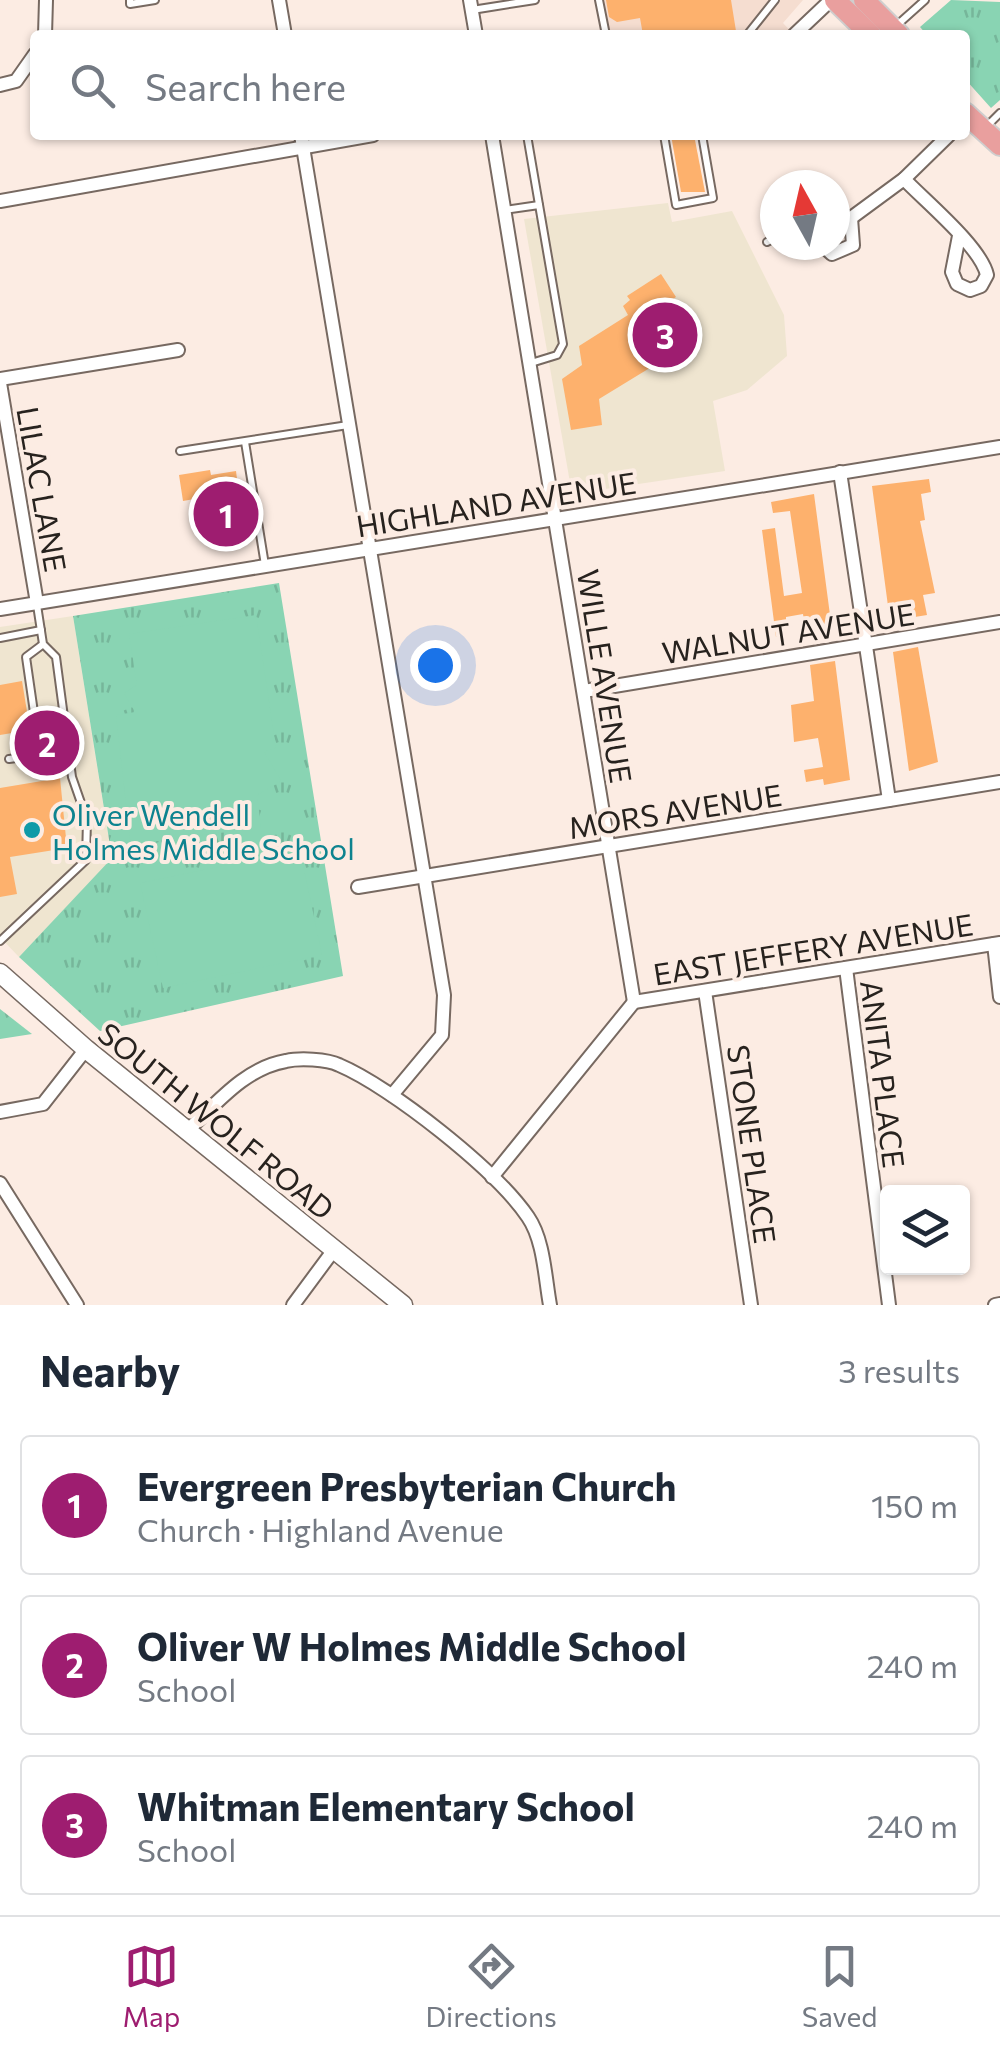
<!DOCTYPE html>
<meta charset="utf-8">
<style>
:root{--surface:#fff;--page:#f6f6f7;--text:#1f2937;--muted:#747a83;--line:#e0e1e3;--accent:#9e1d70}
body{margin:0;font-family:Commissioner,sans-serif;background:var(--page);color:var(--text)}
.controls{position:absolute;right:30px;bottom:30px;display:grid;overflow:hidden;border-radius:10px;box-shadow:0 2px 8px #0004}
.controls button{width:90px;height:90px;display:grid;place-items:center;padding:0;border:0;border-bottom:2px solid var(--line);background:var(--surface);color:var(--text);font:50px sans-serif}
.compass{position:absolute;left:760px;top:170px;width:90px;height:90px;border-radius:50%;background:var(--surface);box-shadow:0 2px 8px #0004;rotate:352deg}
.you{position:absolute;left:435px;top:665px;width:35px;height:35px;margin:-25px;border:8px solid #fff;border-radius:50%;background:#1a73e8;box-shadow:0 0 0 15px #1a73e833}
.badge{display:grid;place-items:center;width:65px;height:65px;border-radius:50%;background:var(--accent);color:#fff;font-size:32px;font-weight:700}
.pin{position:absolute;translate:-50% -50%;border:5px solid #fff;box-shadow:0 2px 10px #0006}
.list{margin:0;padding:0;list-style:none}
h2{display:flex;justify-content:space-between;align-items:center;height:130px;margin:0;padding:0 40px;font-size:42px}
h2 small{font-size:32px;font-weight:400;color:var(--muted)}
.list li{display:grid;grid-template-columns:65px 1fr auto;gap:30px;align-items:center;box-sizing:border-box;height:140px;margin:0 20px 20px;padding:0 20px;border:2px solid var(--line);border-radius:10px}
.list b{display:block;font-size:38px;white-space:nowrap}
.list p{margin:0;font-size:32px;white-space:nowrap;color:var(--muted)}
.list em{font-size:32px;font-style:normal;color:var(--muted)}
.icon{flex:none;width:55px;height:55px;fill:none;stroke:currentColor;stroke-width:2;stroke-linecap:round;stroke-linejoin:round}
.map{position:relative;flex:none;width:1000px;height:1305px;overflow:hidden}
.search{position:absolute;background:var(--surface);box-shadow:0 2px 8px #0004;left:30px;right:30px;top:30px;height:110px;display:flex;align-items:center;gap:25px;box-sizing:border-box;padding:0 35px;border-radius:10px;color:var(--muted);font-size:38px}
.sheet{height:610px;background:var(--surface)}
nav{display:flex;justify-content:space-around;align-items:center;box-sizing:border-box;height:140px;border-top:2px solid var(--line);background:var(--surface);font-size:28px;color:var(--muted)}
nav a{display:grid;justify-items:center;gap:5px}
nav .on{color:var(--accent)}
.map>svg:first-child{display:block}
</style>
<div class="map">
<svg width="1000" height="1305" viewBox="0 0 1000 1305">
<defs>
<pattern id="grass-tufts" width="24" height="20" patternUnits="userSpaceOnUse" patternTransform="scale(2.5)"><rect width="24" height="20" fill="#89d4b3"/><path d="M3 7l-1-3M5 7V3M7 7l1-3M15 17l-1-3M17 17v-4M19 17l1-3" fill="none" stroke="#76b69a"/></pattern>
</defs>
<rect width="100%" height="100%" fill="#fcece3"/>
<path fill="#f5ddd0" d="M601,0H803L783,23L794,35H608Z"/>
<g fill="#efe5d0">
<path d="M668,203L672,222L732,211L784,315L787,356L747,390L713,401L725,471L572,494L524,219Z"/>
<path d="M73,616L112,859L19,957L0,937V627Z"/>
</g>
<g fill="url(#grass-tufts)">
<path d="M951,0L1000,2V100L991,108L965,79V35H927L920,27Z"/>
<path d="M279,583L343,976L100,1031L19,957L112,858L73,616Z"/>
<path d="M0,1009L32,1034L0,1039Z"/>
</g>
<g fill="#89d4b3">
<path d="M256,615L276,748L264,751L281,781L257,795L261,827L136,844L130,839L116,715L135,712L124,693L137,685L129,634Z"/>
<path d="M300,850L322,955L163,988L140,883Z"/>
</g>
<g fill="#fdb16d">
<path d="M606,0H731L736,31L643,35L640,18L617,22L609,17Z"/>
<path d="M671,135H694L705,192H681Z"/>
<path d="M661,274L676,297L665,304L689,344L599,399L602,425L571,430L562,379L582,365L579,346L628,315L623,306L630,300L627,296Z"/>
<path d="M210,470L211,475L236,471L238,487H234L241,531L218,535L211,496L183,501L179,475Z"/>
<path d="M929,479L931,492L921,494L925,520L920,521L935,593L923,595L927,615L890,621L872,486Z"/>
<path d="M814,494L832,630L806,634L803,614L786,617V635L776,637L762,530L775,528L784,596L802,593L790,511L773,513L771,502Z"/>
<path d="M918,647L938,762L909,771L893,652Z"/>
<path d="M835,661L850,780L824,785L823,779L806,782L804,770L823,767L818,738L794,742L791,705L814,701L810,665Z"/>
<path d="M22,681L30,730L0,735V685Z"/>
<path d="M60,778L67,848L10,857L17,894L0,897V788Z"/>
</g>
<g fill="none" stroke-linecap="round" stroke-linejoin="round">
<g stroke="#776961" stroke-width="10">
<g id="service">
<path d="M130,0V4L155,0"/>
<path d="M599,0L606,35"/>
<path d="M472,10L535,0"/>
<path d="M896,26L925,0"/>
<path d="M747,35L775,0"/>
<path d="M984,129L1000,113"/>
<path d="M527,135L563,344L557,355L531,363"/>
<path d="M664,135L676,205L713,198L702,135"/>
<path d="M505,210L539,205"/>
<path d="M767,242L775,238"/>
<path d="M245,442L265,565"/>
<path d="M180,451L348,425"/>
<path d="M0,638L41,630"/>
<path d="M40,754L26,657L42,645"/>
<path d="M9,759L69,751"/>
<path d="M0,941L86,860L87,820L72,777L56,657L43,644L37,605"/>
</g>
</g>
<g stroke="#776961" stroke-width="16">
<g id="minor">
<path d="M279,0L285,35"/>
<path d="M470,0L476,35"/>
<path d="M45,35L46,0"/>
<path d="M794,35L831,0"/>
<path d="M0,85L16,81L35,54"/>
<path d="M301,135L444,995L442,1035L392,1095"/>
<path d="M492,135L634,1002"/>
<path d="M904,179C925,201 981,247 987,275L981,286L970,290L957,284L952,272L959,236"/>
<path d="M0,201L373,135"/>
<path d="M851,218L904,179L949,135"/>
<path d="M835,219L851,218"/>
<path d="M822,245L832,254L853,245L851,218"/>
<path d="M0,379L178,350"/>
<path d="M0,383L37,603"/>
<path d="M840,472L889,800"/>
<path d="M0,609L1000,447"/>
<path d="M584,691L1000,622"/>
<path d="M358,887L1000,782"/>
<path d="M994,944L1000,997"/>
<path d="M846,968L889,1305"/>
<path d="M705,991L751,1305"/>
<path d="M634,1002L1000,943"/>
<path d="M0,1112L43,1104L86,1049"/>
<path d="M188,1130C217,1103 245,1068 286,1061C299,1058 327,1059 339,1065C391,1087 496,1170 528,1217C544,1240 545,1278 550,1305"/>
<path d="M492,1177L634,1002"/>
<path d="M0,1183L77,1305"/>
<path d="M293,1305L333,1251"/>
<path d="M995,1305L1000,1304"/>
</g>
</g>
<g stroke="#776961" stroke-width="21">
<path id="secondary" d="M0,973L86,1049L403,1305"/>
</g>
<g stroke="#cfcece" stroke-width="24">
<g id="primary">
<path d="M835,0L871,35"/>
<path d="M864,0L899,35"/>
<path d="M965,113L1000,145"/>
</g>
</g>
<use href="#service" stroke="#fff" stroke-width="6"/>
<use href="#minor" stroke="#fff" stroke-width="12"/>
<use href="#secondary" stroke="#fff" stroke-width="18"/>
<use href="#primary" stroke="#e99f9e" stroke-width="20"/>
</g>
<circle fill="#0f9aa8" stroke="#fcece3" stroke-width="4" cx="32" cy="830" r="10"/>
<g text-anchor="middle" dominant-baseline="central" stroke-width="8" stroke-linejoin="round" paint-order="stroke">
<g font-size="30" fill="#27221e" stroke="#fcece3">
<text transform="translate(43 489) rotate(80)">LILAC LANE</text>
<text transform="translate(496 503) rotate(-9)">HIGHLAND AVENUE</text>
<text transform="translate(788 632) rotate(-9)">WALNUT AVENUE</text>
<text transform="translate(606 676) rotate(81)">WILLE AVENUE</text>
<text transform="translate(675 810) rotate(-9)">MORS AVENUE</text>
<text transform="translate(813 948) rotate(-9)">EAST JEFFERY AVENUE</text>
<text transform="translate(884 1074) rotate(83)">ANITA PLACE</text>
<text transform="translate(217 1120) rotate(39)">SOUTH WOLF ROAD</text>
<text transform="translate(753 1144) rotate(82)">STONE PLACE</text>
</g>
<g font-size="30" fill="#0d838f" stroke="#fcece3" text-anchor="start">
<text x="52" y="813">Oliver Wendell<tspan x="52" dy="34">Holmes Middle School</tspan></text>
</g>
</g>
</svg>
<div class="controls">
<button><svg class="icon" aria-label="layers" viewBox="0 0 24 24"><path d="M12 4l9 5-9 5-9-5zM3 14l9 5 9-5"/></svg></button>
</div>
<svg class="compass" viewBox="-18 -18 36 36"><path d="M0-13l5 13h-10z" fill="#e53935"/><path d="M0 13l5-13h-10z" fill="#747a83"/></svg>
<div class="you"></div>
<div class="pin badge" style="left:226px;top:514px">1</div>
<div class="pin badge" style="left:47px;top:743px">2</div>
<div class="pin badge" style="left:665px;top:335px">3</div>
<div class="search"><svg class="icon" aria-label="search" viewBox="0 0 24 24"><circle cx="10" cy="10" r="6"/><path d="M15 15l6 6"/></svg>Search here</div>
</div>
<section class="sheet">
<h2>Nearby<small>3 results</small></h2>
<ul class="list">
<li><span class="badge">1</span><div><b>Evergreen Presbyterian Church</b><p>Church · Highland Avenue</p></div><em>150 m</em></li>
<li><span class="badge">2</span><div><b>Oliver W Holmes Middle School</b><p>School</p></div><em>240 m</em></li>
<li><span class="badge">3</span><div><b>Whitman Elementary School</b><p>School</p></div><em>240 m</em></li>
</ul>
</section>
<nav>
<a class="on"><svg class="icon" aria-label="map" viewBox="0 0 24 24"><path d="M3 6l6-2 6 2 6-2v14l-6 2-6-2-6 2zM9 4v14M15 6v14"/></svg>Map</a>
<a><svg class="icon" aria-label="directions" viewBox="0 0 24 24"><path d="M12 3l9 9-9 9-9-9zM9 14v-3h6M13 9l2 2-2 2"/></svg>Directions</a>
<a><svg class="icon" aria-label="saved" viewBox="0 0 24 24"><path d="M7 4h10v16l-5-4-5 4z"/></svg>Saved</a>
</nav>
